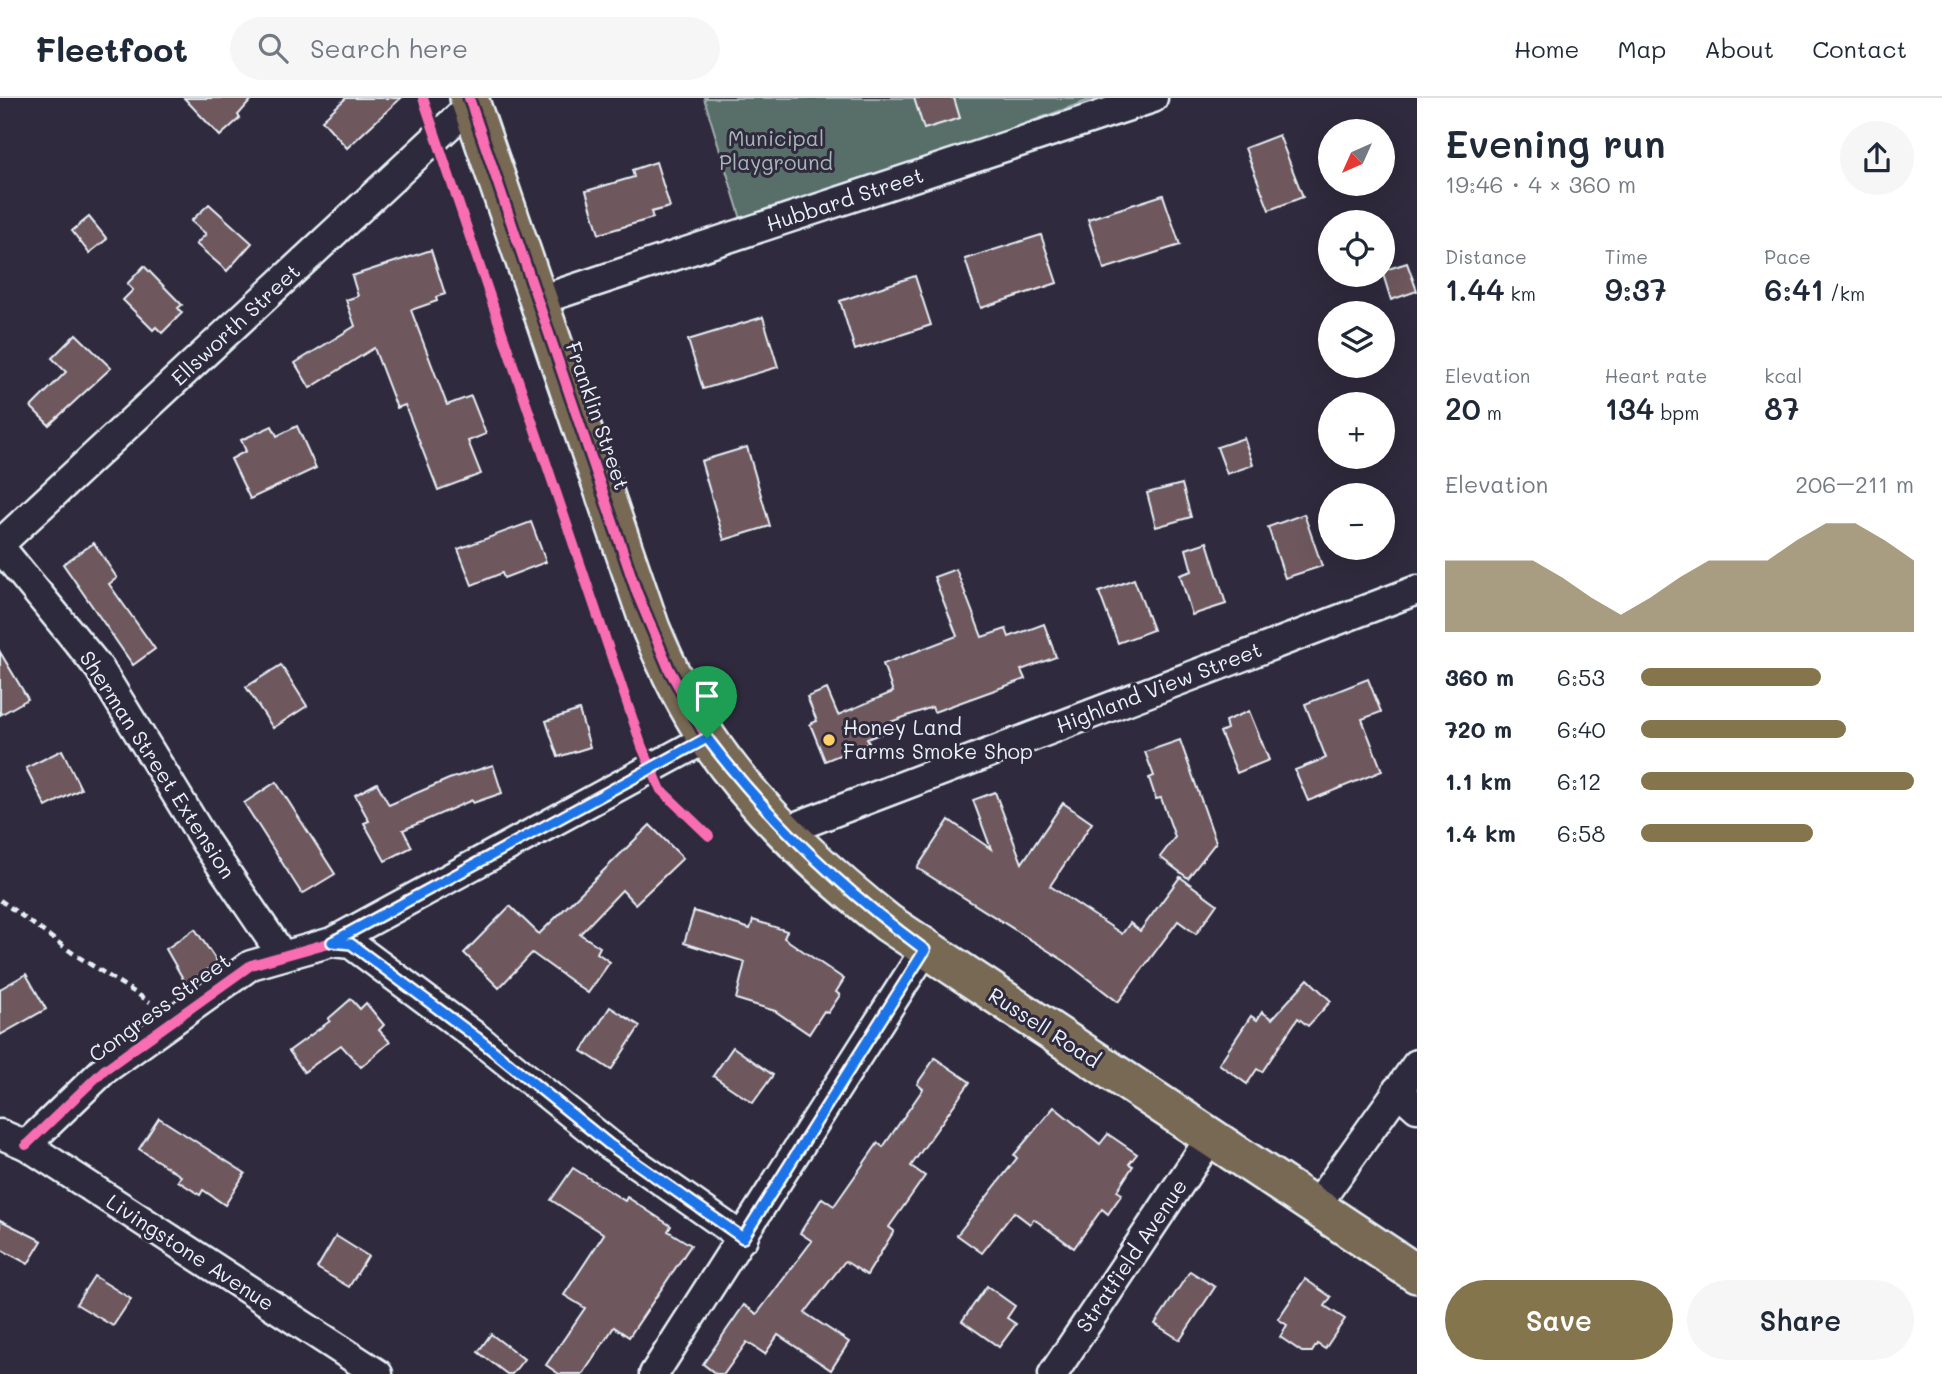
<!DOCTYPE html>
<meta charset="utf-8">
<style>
:root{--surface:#fff;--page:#f6f6f7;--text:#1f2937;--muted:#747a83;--line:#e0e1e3;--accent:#84754c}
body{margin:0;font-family:Mali,sans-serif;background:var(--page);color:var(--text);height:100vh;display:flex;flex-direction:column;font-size:26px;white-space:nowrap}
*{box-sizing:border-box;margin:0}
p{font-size:23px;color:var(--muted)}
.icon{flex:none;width:38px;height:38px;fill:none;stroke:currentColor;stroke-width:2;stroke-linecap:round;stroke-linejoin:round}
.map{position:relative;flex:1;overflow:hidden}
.side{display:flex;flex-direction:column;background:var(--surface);width:525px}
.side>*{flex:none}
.needle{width:46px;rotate:225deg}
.fabs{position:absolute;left:1318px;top:21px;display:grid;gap:14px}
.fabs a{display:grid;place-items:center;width:77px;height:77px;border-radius:50%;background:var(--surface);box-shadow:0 7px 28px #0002;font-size:35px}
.pin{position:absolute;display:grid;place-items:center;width:60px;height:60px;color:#fff;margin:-72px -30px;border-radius:50% 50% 50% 0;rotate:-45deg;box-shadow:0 0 7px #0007}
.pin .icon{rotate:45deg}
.round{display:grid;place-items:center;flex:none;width:74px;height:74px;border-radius:37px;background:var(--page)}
.overview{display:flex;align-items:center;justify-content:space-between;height:119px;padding:0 28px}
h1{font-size:38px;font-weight:600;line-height:52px}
.stats{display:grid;grid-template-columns:repeat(3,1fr);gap:10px;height:119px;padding:7px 28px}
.stats div{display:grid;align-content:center}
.stats b{font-size:30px;font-weight:600}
.stats small{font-size:19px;font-weight:400}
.stats p{font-size:19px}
.chart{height:196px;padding:14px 28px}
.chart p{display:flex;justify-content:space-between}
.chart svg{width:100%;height:126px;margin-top:7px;fill:var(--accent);opacity:.7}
.primary-button{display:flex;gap:14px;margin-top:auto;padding:14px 28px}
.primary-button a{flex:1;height:80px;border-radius:42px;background:var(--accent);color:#fff;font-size:28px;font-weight:600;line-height:80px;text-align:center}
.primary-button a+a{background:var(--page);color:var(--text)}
ul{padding:0 28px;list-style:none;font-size:23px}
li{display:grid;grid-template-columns:112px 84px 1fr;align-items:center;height:52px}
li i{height:18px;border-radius:9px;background:var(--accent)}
header{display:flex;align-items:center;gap:42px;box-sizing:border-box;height:98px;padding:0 35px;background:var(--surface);border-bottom:2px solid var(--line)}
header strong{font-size:33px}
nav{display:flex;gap:38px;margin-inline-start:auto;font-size:24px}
.search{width:490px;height:63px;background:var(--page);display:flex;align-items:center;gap:18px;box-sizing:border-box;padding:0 24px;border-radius:38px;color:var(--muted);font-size:26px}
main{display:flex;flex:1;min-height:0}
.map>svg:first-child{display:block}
.green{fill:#586e68;stroke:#a0b0b0;stroke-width:2}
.building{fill:#6e585d;stroke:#e8f1f8;stroke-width:2}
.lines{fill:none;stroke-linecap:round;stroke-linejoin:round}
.minor-casing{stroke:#e8f1f8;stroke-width:33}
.major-casing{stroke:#e8f1f8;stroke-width:42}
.path{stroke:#e8f1f8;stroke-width:4.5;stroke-dasharray:7 5;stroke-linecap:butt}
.minor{stroke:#2f2a3d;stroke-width:28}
.major{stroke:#786954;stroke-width:37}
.cycleway-casing{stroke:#2f2a3d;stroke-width:15}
.cycleway{stroke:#f96db3;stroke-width:10}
.route-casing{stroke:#fff;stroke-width:14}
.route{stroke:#1a73e8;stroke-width:9}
.poi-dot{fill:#ffd166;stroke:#2f2a3d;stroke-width:2.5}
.labels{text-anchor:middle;stroke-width:6;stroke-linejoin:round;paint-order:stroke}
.park-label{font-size:21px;fill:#a7b6b7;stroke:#2f2a3d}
.street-label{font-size:21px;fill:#e8f1f8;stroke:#2f2a3d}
.poi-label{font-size:21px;fill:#e8f1f8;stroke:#2f2a3d;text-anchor:start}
</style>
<header>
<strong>Fleetfoot</strong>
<div class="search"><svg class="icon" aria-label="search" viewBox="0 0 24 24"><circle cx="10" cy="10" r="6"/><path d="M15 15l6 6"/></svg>Search here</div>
<nav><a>Home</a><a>Map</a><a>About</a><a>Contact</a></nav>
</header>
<main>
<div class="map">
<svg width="1417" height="1276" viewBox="0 0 1417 1276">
<rect width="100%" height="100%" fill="#2f2a3d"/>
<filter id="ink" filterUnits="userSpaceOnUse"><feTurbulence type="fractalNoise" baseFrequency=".0143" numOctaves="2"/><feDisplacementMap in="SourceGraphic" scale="14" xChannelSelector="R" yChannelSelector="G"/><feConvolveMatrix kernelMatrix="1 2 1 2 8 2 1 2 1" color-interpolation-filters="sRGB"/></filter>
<g filter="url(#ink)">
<!-- green -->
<path class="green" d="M704 0H1095L907 69 741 121Z"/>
<!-- building -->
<g class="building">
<path d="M184 0H253L238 17 240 20 220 38Z"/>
<path d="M346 0H401L347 50 322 22Z"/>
<path d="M914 0H954L960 20 924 31Z"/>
<path d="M1279 37 1303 99 1269 112 1245 50Z"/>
<path d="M656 64 670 109 651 114 653 120 599 136 586 93 634 79 632 72Z"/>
<path d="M1163 97 1180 147 1104 171 1088 121Z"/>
<path d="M209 106 252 145 227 173 196 146 206 136 191 123Z"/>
<path d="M89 119 107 141 89 155 72 133Z"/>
<path d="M1041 137 1057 185 981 210 965 161Z"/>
<path d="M431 152 445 196 436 199 437 203 411 212 447 307 471 298 486 336 468 343 481 376 438 392 405 307 397 310 374 250 310 290 295 265 355 228 346 202 358 198 352 178Z"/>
<path d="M1407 165 1417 193 1391 202 1382 173Z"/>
<path d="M144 168 182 207 178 210 182 215 162 235 156 229 153 232 123 202 133 192 127 186Z"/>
<path d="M915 178 931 227 855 252 840 203Z"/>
<path d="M763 219 778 269 703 291 688 242Z"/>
<path d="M76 236 111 270 49 327 31 309 66 274 52 260Z"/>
<path d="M272 328 277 338 297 328 316 370 250 401 231 361 246 353 241 342Z"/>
<path d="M1244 340 1253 367 1227 376 1217 349Z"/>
<path d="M747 349 770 428 724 442 701 363Z"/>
<path d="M1182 386 1191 419 1156 429 1147 395Z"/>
<path d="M1304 416 1322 468 1285 480 1268 429Z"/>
<path d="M531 424 546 464 504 480 502 475 472 487 458 451Z"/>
<path d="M1207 444 1226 506 1192 517 1180 477 1192 473 1186 451Z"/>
<path d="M94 445 117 480 109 486 155 551 133 567 63 466Z"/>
<path d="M956 471 982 539 1006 531 1009 539 1044 526 1056 559 1021 572 1025 581 934 614 932 609 882 627 885 634 867 641 869 645 825 663 810 626 817 623 807 599 827 591 838 617 893 594 883 566 957 538 934 479Z"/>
<path d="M1134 481 1153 532 1118 545 1099 494Z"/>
<path d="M0 554 28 601 0 617Z"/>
<path d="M281 567 307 608 273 630 246 589Z"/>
<path d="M1368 581 1381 614 1362 621 1382 673 1308 703 1295 672 1326 660 1305 606Z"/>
<path d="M579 612 590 649 558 659 546 623Z"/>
<path d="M1249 613 1269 662 1237 675 1220 634 1227 631 1225 623Z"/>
<path d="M1180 642 1216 744 1188 780 1160 759 1175 739 1161 700 1156 701 1149 680 1154 678 1145 654Z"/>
<path d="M62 652 81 691 46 709 26 670Z"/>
<path d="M493 667 502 695 473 705 472 702 403 732 412 749 385 763 364 725 369 723 355 697 377 685 389 707 449 681Z"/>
<path d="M276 684 335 776 302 796 244 705Z"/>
<path d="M995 694 1022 765 1063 705 1092 725 1050 788 1122 836 1130 825 1140 833 1180 779 1217 806 1196 836 1178 823 1118 904 1066 864 917 770 949 722 991 751 973 702Z"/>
<path d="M650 727 683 760 635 806 622 792 580 836 600 849 597 855 610 864 588 895 532 855 499 890 464 855 510 808 539 836Z"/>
<path d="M694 813 750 831 753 822 787 833 784 840 844 881 836 894 840 897 828 915 824 913 809 936 775 913 736 901 745 864 684 845Z"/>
<path d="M195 831 218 865 186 886 166 851Z"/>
<path d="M26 876 46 911 0 937V891Z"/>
<path d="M1308 881 1331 903 1308 928 1298 920 1262 974 1257 971 1247 986 1219 966 1251 918 1257 922 1262 914 1272 921Z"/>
<path d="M351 901 360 911 366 905 384 927 379 932 390 944 361 969 341 947 304 974 289 953 330 923 328 921Z"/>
<path d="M610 909 640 928 611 972 582 953Z"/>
<path d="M733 949 773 977 753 1005 713 978Z"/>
<path d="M935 960 970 984 911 1068 925 1078 889 1129 894 1133 867 1177 845 1163 805 1215 849 1244 831 1272 778 1237 765 1256 747 1244 724 1276H716L703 1266 744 1207 757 1216 812 1143 800 1135 822 1100 834 1108 878 1045 883 1049 923 991 917 986Z"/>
<path d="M1054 1009 1100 1046 1108 1036 1137 1056 1129 1066 1133 1068 1117 1093 1122 1096 1108 1116 1102 1111 1074 1150 1034 1121 1030 1126 1014 1114 982 1155 957 1137 1017 1060 1014 1057Z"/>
<path d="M159 1020 245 1075 225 1107 203 1092 200 1097 178 1083 181 1078 139 1051Z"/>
<path d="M573 1070 625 1103 627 1099 671 1128 668 1133 691 1147 629 1239 614 1229 583 1276H559L546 1267 585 1210 564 1197 604 1136 551 1102Z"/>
<path d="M0 1122 42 1143 28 1166 0 1151Z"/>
<path d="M336 1138 368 1158 349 1189 317 1170Z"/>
<path d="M1190 1173 1215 1189 1180 1242 1155 1226Z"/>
<path d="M94 1178 131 1201 113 1228 76 1206Z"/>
<path d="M1305 1181 1331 1199 1325 1208 1345 1221 1325 1251 1317 1246 1312 1254H1302L1280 1239 1287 1227 1278 1221Z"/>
<path d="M987 1188 1015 1208 1007 1220 1016 1226 999 1249 962 1223Z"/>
<path d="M491 1236 524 1261 512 1276H507L478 1254Z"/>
</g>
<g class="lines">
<defs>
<g id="minor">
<path d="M537 203 1153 0"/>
<path d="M0 446 471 7"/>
<path d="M0 449 99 570 206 745 282 857"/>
<path d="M784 733 1417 492"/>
<path d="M332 844 351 846 476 939 610 1047 743 1140"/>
<path d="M1397 992 1417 1010"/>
<path d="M0 1036 26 1047 378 1276"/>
<path d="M26 1047 104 972 251 867 332 844 707 640"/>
<path d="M1315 1109 1417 966"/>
<path d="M654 1276 925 852"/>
<path d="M1053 1276 1211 1039"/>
</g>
<path id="major" d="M469 0 651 531C667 569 685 607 708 641 756 712 821 772 888 825L1417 1176"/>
</defs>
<!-- minor casing -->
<use href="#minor" class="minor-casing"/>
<!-- major casing -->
<use href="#major" class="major-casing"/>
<!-- path -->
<path class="path" d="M0 802 74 856 150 904"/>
<!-- minor -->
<use href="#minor" class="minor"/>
<!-- major -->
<use href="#major" class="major"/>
<defs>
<g id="cycleway">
<path d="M423 0 642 649 661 692 709 738"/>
<path d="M26 1047 104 972 251 867 332 844 707 640 669 571 637 495 469 0"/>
</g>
</defs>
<!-- cycleway casing -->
<use href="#cycleway" class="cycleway-casing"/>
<!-- cycleway -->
<use href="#cycleway" class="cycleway"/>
</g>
</g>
<g class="lines" filter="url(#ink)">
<defs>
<path id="route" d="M707 640C770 723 841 791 925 852L743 1140 610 1047 476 939 351 846 332 844Z"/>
</defs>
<!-- route casing -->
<use href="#route" class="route-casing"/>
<!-- route -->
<use href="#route" class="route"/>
</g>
<!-- markers -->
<circle class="poi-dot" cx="829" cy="642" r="7"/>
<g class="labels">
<!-- park labels -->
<g class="park-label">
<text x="776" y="48">Municipal<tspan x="776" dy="24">Playground</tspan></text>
</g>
<!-- street labels -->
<g class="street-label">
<text transform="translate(845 102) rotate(-18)" y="7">Hubbard Street</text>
<text transform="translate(236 227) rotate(-43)" y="7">Ellsworth Street</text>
<text transform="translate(597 318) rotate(71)" y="7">Franklin Street</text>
<text transform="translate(1159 590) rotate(-21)" y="7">Highland View Street</text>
<text transform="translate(157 667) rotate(57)" y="7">Sherman Street Extension</text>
<text transform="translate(160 910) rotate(-36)" y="7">Congress Street</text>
<text transform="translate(1044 930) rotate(33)" y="7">Russell Road</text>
<text transform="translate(190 1155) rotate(33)" y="7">Livingstone Avenue</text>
<text transform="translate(1132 1158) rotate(-56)" y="7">Stratfield Avenue</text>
</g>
<!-- poi labels -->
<g class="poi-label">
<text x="843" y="637">Honey Land<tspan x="843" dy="24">Farms Smoke Shop</tspan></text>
</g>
</g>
</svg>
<div class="fabs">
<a><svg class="needle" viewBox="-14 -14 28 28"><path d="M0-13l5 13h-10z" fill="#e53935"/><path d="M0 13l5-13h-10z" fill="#747a83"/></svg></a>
<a><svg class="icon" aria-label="locate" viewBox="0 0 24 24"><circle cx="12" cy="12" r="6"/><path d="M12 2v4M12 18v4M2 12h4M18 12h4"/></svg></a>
<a><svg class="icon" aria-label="layers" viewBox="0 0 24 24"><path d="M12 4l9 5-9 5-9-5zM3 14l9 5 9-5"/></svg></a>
<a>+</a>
<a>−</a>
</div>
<div class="pin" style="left:707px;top:640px;background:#1e9e55"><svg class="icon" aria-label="arrive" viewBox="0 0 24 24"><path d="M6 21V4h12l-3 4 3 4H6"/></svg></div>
</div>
<section class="side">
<div class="overview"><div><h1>Evening run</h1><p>19:46 · 4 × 360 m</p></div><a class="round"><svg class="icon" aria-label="share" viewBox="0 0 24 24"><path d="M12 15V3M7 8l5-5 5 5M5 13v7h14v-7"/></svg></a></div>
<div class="stats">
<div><p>Distance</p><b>1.44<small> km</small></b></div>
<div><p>Time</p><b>9:37</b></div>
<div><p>Pace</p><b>6:41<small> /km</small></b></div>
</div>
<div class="stats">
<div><p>Elevation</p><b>20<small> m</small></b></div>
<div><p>Heart rate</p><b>134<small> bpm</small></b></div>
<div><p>kcal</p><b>87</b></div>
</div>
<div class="chart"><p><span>Elevation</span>206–211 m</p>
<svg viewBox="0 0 160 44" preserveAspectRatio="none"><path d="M0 44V19L10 19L20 19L30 19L40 25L50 32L60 38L70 32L80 25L90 19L100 19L110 19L120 12L130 6L140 6L150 12L160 19V44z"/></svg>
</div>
<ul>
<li><b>360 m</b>6:53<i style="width:66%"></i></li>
<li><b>720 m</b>6:40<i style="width:75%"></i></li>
<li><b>1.1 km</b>6:12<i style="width:100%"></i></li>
<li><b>1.4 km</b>6:58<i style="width:63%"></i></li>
</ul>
<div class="primary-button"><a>Save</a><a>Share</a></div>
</section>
</main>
